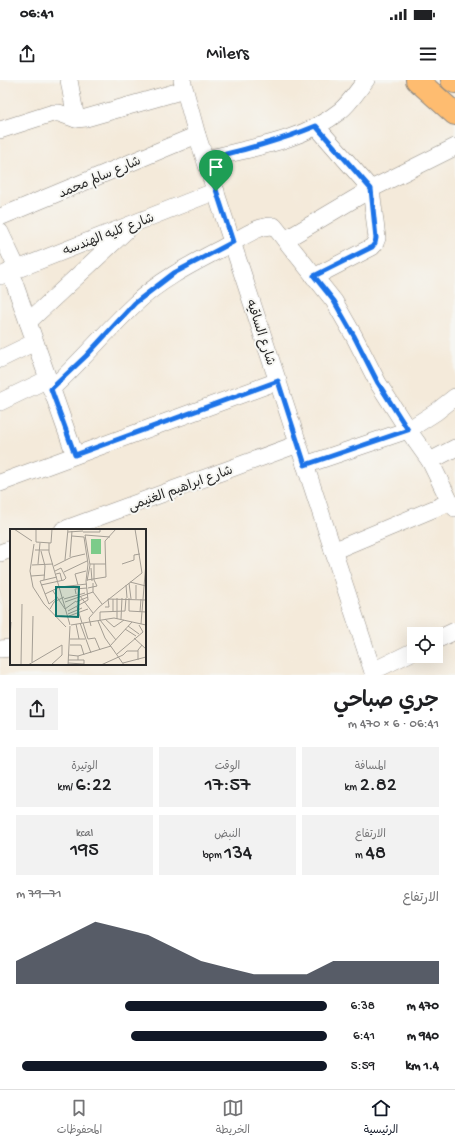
<!DOCTYPE html>
<html lang="ar">
<meta charset="utf-8">
<style>
:root{--surface:#fff;--page:#f2f2f2;--text:#202124;--muted:#757577;--line:#e0e0e0;--accent:#111827}
body{margin:0;font-family:"Gochi Hand","Playpen Sans Arabic",sans-serif;background:var(--page);color:var(--text);direction:rtl;height:100vh;display:flex;flex-direction:column;font-size:15px;white-space:nowrap}
*{box-sizing:border-box;margin:0}
p{font-size:13px;color:var(--muted)}
.icon{flex:none;width:22px;height:22px;fill:none;stroke:currentColor;stroke-width:2;stroke-linecap:round;stroke-linejoin:round}
.map{position:relative;height:595px;overflow:hidden;direction:ltr}
.sheet{display:flex;flex-direction:column;background:var(--surface);flex:1}
.sheet>*{flex:none}
.fabs{position:absolute;left:407px;top:547px;display:grid;gap:8px}
.fabs a{display:grid;place-items:center;width:36px;height:36px;border-radius:0px;background:var(--surface);box-shadow:0 4px 16px #0002;font-size:20px}
.pin{position:absolute;display:grid;place-items:center;width:34px;height:34px;color:#fff;margin:-41px -17px;border-radius:50% 50% 50% 0;rotate:-45deg;box-shadow:0 0 4px #0007}
.pin .icon{rotate:45deg}
.round{display:grid;place-items:center;flex:none;width:42px;height:42px;border-radius:0px;background:var(--page)}
.headline{display:flex;align-items:center;justify-content:space-between;height:68px;padding:0 16px}
h1{font-size:22px;font-weight:600;line-height:30px}
.stats{display:grid;grid-template-columns:repeat(3,1fr);gap:6px;height:68px;padding:4px 16px}
.stats div{display:grid;align-content:center;border-radius:0px;background:var(--page);text-align:center}
.stats b{font-size:20px;font-weight:600}
.stats small{font-size:11px;font-weight:400}
.stats p{font-size:11px}
.chart{height:112px;padding:8px 16px}
.chart p{display:flex;justify-content:space-between}
.chart svg{width:100%;height:72px;margin-top:4px;fill:var(--accent);opacity:.7}
ul{padding:0 16px;list-style:none;font-size:13px}
li{display:grid;grid-template-columns:64px 48px 1fr;align-items:center;height:30px}
li i{height:10px;border-radius:5px;background:var(--accent)}
.status{display:flex;justify-content:space-between;align-items:center;height:28px;padding:0 20px;background:var(--surface);direction:ltr}
.status svg{height:11px;fill:currentColor}
header{display:flex;justify-content:space-between;align-items:center;height:52px;padding:0 16px;background:var(--surface);font-size:18px;font-weight:600}
.tab-bar{display:flex;justify-content:space-around;align-items:center;height:56px;border-top:1px solid var(--line);background:var(--surface);font-size:11px;color:var(--muted)}
.tab-bar a{display:grid;justify-items:center;gap:2px}
.tab-bar .current{color:var(--accent)}
.map>svg:first-child{display:block}
.lines{fill:none;stroke-linecap:round;stroke-linejoin:round}
.minor-casing{stroke:#908a82;stroke-width:18}
.primary-casing{stroke:#908a82;stroke-width:24}
.minor{stroke:#fff;stroke-width:17}
.primary{stroke:#febc70;stroke-width:22}
.route-casing{stroke:#fff;stroke-width:8}
.route{stroke:#1a73e8;stroke-width:5}
.labels{text-anchor:middle;stroke-width:4;stroke-linejoin:round;paint-order:stroke}
.street-label{font-size:13px;fill:#2b2b2b;stroke:#f6f6f2}
.inset-road{fill:none;stroke:#a49e94;stroke-width:1}
.view{fill:#0f766e;fill-opacity:0.15;stroke:#0f766e;stroke-width:2}
.inset-edge{fill:none;stroke:#2b2b2b;stroke-width:2}
</style>
<div class="status"><b>06:41</b><svg viewBox="0 0 49 12"><path d="M0 12V9h3v3zM5 12V6h3v6zM10 12V3h3v9zM15 12V0h3v12zM26 1h20v11H26zM47 4h2v5h-2z"/></svg></div>
<header><svg class="icon" aria-label="menu" viewBox="0 0 24 24"><path d="M4 6h16M4 12h16M4 18h16"/></svg>Milers<svg class="icon" aria-label="share" viewBox="0 0 24 24"><path d="M12 15V3M7 8l5-5 5 5M5 13v7h14v-7"/></svg></header>
<div class="map">
<svg width="455" height="595" viewBox="0 0 455 595">
<rect width="100%" height="100%" fill="#f6f6f2"/>
<filter id="ink" filterUnits="userSpaceOnUse"><feTurbulence type="fractalNoise" baseFrequency=".025" numOctaves="2"/><feDisplacementMap in="SourceGraphic" scale="8" xChannelSelector="R" yChannelSelector="G"/><feConvolveMatrix kernelMatrix="1 2 1 2 8 2 1 2 1" color-interpolation-filters="sRGB"/></filter>
<filter id="wash" filterUnits="userSpaceOnUse"><feTurbulence type="fractalNoise" baseFrequency=".012" numOctaves="4" result="noise"/><feDisplacementMap in="SourceGraphic" scale="16" xChannelSelector="R" yChannelSelector="G"/><feGaussianBlur stdDeviation="0.9" result="paint"/><feColorMatrix in="noise" values="0 0 0 0 0 0 0 0 0 0 0 0 0 0 0 0 0 1.4 0 .05"/><feComposite in="paint" operator="in"/></filter>
<g filter="url(#wash)">
<rect width="100%" height="100%" fill="#f4eada"/>
</g>
<g filter="url(#ink)">
<g class="lines">
<defs>
<g id="minor">
<path d="M69 0 76 39"/>
<path d="M182 0 197 55 374 595"/>
<path d="M0 50 53 33H59L76 39 86 38 184 10"/>
<path d="M206 79C251 68 303 61 340 31 350 23 358 10 366 0"/>
<path d="M0 137 197 55"/>
<path d="M0 152 17 188"/>
<path d="M285 160 371 109 455 67"/>
<path d="M10 191 75 375"/>
<path d="M0 196 216 111"/>
<path d="M314 197 372 167 375 163 377 158 371 109 316 46"/>
<path d="M28 242 129 148"/>
<path d="M0 279 35 262"/>
<path d="M51 309C81 282 106 251 135 224 162 198 196 182 230 164 243 157 259 145 274 146L334 221 354 256 378 303 408 350 430 381 450 422 455 428"/>
<path d="M0 322 48 299"/>
<path d="M430 381 455 368"/>
<path d="M305 385 408 350 436 332 455 317"/>
<path d="M0 403 278 301"/>
<path d="M63 450 298 364"/>
<path d="M333 471 450 422"/>
<path d="M0 473 11 469"/>
<path d="M436 560 455 551"/>
<path d="M0 569 11 568"/>
<path d="M373 591 414 571"/>
</g>
<g id="primary">
<path d="M417 0 455 34"/>
<path d="M452 0 455 2"/>
</g>
</defs>
<!-- minor casing -->
<use href="#minor" class="minor-casing"/>
<!-- primary casing -->
<use href="#primary" class="primary-casing"/>
<!-- minor -->
<use href="#minor" class="minor"/>
<!-- primary -->
<use href="#primary" class="primary"/>
</g>
</g>
<g class="lines" filter="url(#ink)">
<defs>
<path id="route" d="M316 46 371 109 376 158 375 163 372 167 314 196 334 221 354 256 378 303 408 350 305 385 278 301 75 375 51 309 86 276 135 223 174 193 233 162 206 79C243 70 280 61 316 46Z"/>
</defs>
<!-- route casing -->
<use href="#route" class="route-casing"/>
<!-- route -->
<use href="#route" class="route"/>
</g>
<g class="labels">
<!-- street labels -->
<g class="street-label">
<text transform="translate(99 96) rotate(-23)" y="5">شارع سالم محمد</text>
<text transform="translate(108 153) rotate(-21)" y="5">شارع كليه الهندسه</text>
<text transform="translate(262 252) rotate(72)" y="5">شارع الساقيه</text>
<text transform="translate(180 407) rotate(-20)" y="5">شارع ابراهيم الغنيمى</text>
</g>
</g>
<!-- overview -->
<g transform="translate(10 449)">
<rect width="136" height="136" fill="#f4eada"/>
<path d="M81 10H91V25H81Z" fill="#7ccb8a"/>
<path class="inset-road" d="M4 0 22 12M58 3 73 2M73 3H90V0M75 6 80 36 77 52M75 6 100 8M26 13 41 14 42 0M26 13V0M39 14V23L60 96M24 15 20 42 23 58 34 75 56 98M25 21H39M31 22 35 37 34 51M60 28 62 2M55 31 58 0M28 35 30 14M80 35H96M112 35 124 31V26L130 25M22 36 43 35M44 37 62 28 75 25M81 39 82 52M54 43 77 32M46 45 50 44 52 52M21 47 35 46M47 48 30 52 39 75 47 69M77 51 96 48 95 12 106 0M120 53 136 57M83 54V63L92 75M119 54 121 70M31 56 54 51 56 49 51 39 45 42M68 56 65 45 76 42M116 56 117 69M126 56V70M50 58 77 55M78 59 87 57 84 51V35M43 62 55 80 66 72M35 65 50 58M66 65 65 60 77 59M70 67 83 84M119 69V82L136 83M54 70 75 64M103 70V83M55 73 83 63M66 73 78 68M67 78 72 94M95 78H99L98 70 136 71M40 80 44 73 54 68M58 82 78 71 76 52 78 35 74 8 62 7M130 83 131 70M58 85 72 79M59 87 78 80M95 90 104 98 114 91M107 90V69M111 90 112 69M88 92 95 109 114 136M70 94 81 124M73 94 78 110 85 109 90 121M66 95 69 110M131 95 136 33M61 96 104 89 136 96M81 97 79 89 89 78 132 44 125 0M118 97 129 105M115 100 126 107M124 109 136 120M0 110 1 93M60 110H75M106 111 90 91V83L115 82 116 69M60 116H71L74 126M100 117 122 93M107 125 133 103 129 96M59 126 68 127V131M68 127 101 117M58 131H74V136M128 131V121L132 116M22 133 23 87M58 134 74 135M113 134 136 128M11 136 12 75M18 136 52 116V126L41 136M58 136 60 97M91 136 113 126 117 122H128"/>
<path class="view" d="M46 58H69L68 88 46 87Z"/>
<rect width="136" height="136" class="inset-edge"/>
</g>
</svg>
<div class="fabs">
<a><svg class="icon" aria-label="locate" viewBox="0 0 24 24"><circle cx="12" cy="12" r="6"/><path d="M12 2v4M12 18v4M2 12h4M18 12h4"/></svg></a>
</div>
<div class="pin" style="left:216px;top:111px;background:#1e9e55"><svg class="icon" aria-label="arrive" viewBox="0 0 24 24"><path d="M6 21V4h12l-3 4 3 4H6"/></svg></div>
</div>
<section class="sheet">
<div class="headline"><div><h1>جري صباحي</h1><p>06:41 · 6 × 470 m</p></div><a class="round"><svg class="icon" aria-label="share" viewBox="0 0 24 24"><path d="M12 15V3M7 8l5-5 5 5M5 13v7h14v-7"/></svg></a></div>
<div class="stats">
<div><p>المسافة</p><b>2.82<small> km</small></b></div>
<div><p>الوقت</p><b>17:57</b></div>
<div><p>الوتيرة</p><b>6:22<small> /km</small></b></div>
</div>
<div class="stats">
<div><p>الارتفاع</p><b>48<small> m</small></b></div>
<div><p>النبض</p><b>134<small> bpm</small></b></div>
<div><p>kcal</p><b>195</b></div>
</div>
<div class="chart"><p><span>الارتفاع</span>71–79 m</p>
<svg viewBox="0 0 160 44" preserveAspectRatio="none"><path d="M0 44V30L10 22L20 14L30 6L40 10L50 14L60 22L70 30L80 34L90 38L100 38L110 38L120 30L130 30L140 30L150 30L160 30V44z"/></svg>
</div>
<ul>
<li><b>470 m</b>6:38<i style="width:65%"></i></li>
<li><b>940 m</b>6:41<i style="width:63%"></i></li>
<li><b>1.4 km</b>5:59<i style="width:98%"></i></li>
</ul>
</section>
<nav class="tab-bar">
<a class="current"><svg class="icon" aria-label="home" viewBox="0 0 24 24"><path d="M3 11l9-7 9 7M6 9v11h12V9"/></svg>الرئيسية</a>
<a><svg class="icon" aria-label="map" viewBox="0 0 24 24"><path d="M3 6l6-2 6 2 6-2v14l-6 2-6-2-6 2zM9 4v14M15 6v14"/></svg>الخريطة</a>
<a><svg class="icon" aria-label="saved" viewBox="0 0 24 24"><path d="M7 4h10v16l-5-4-5 4z"/></svg>المحفوظات</a>
</nav>
